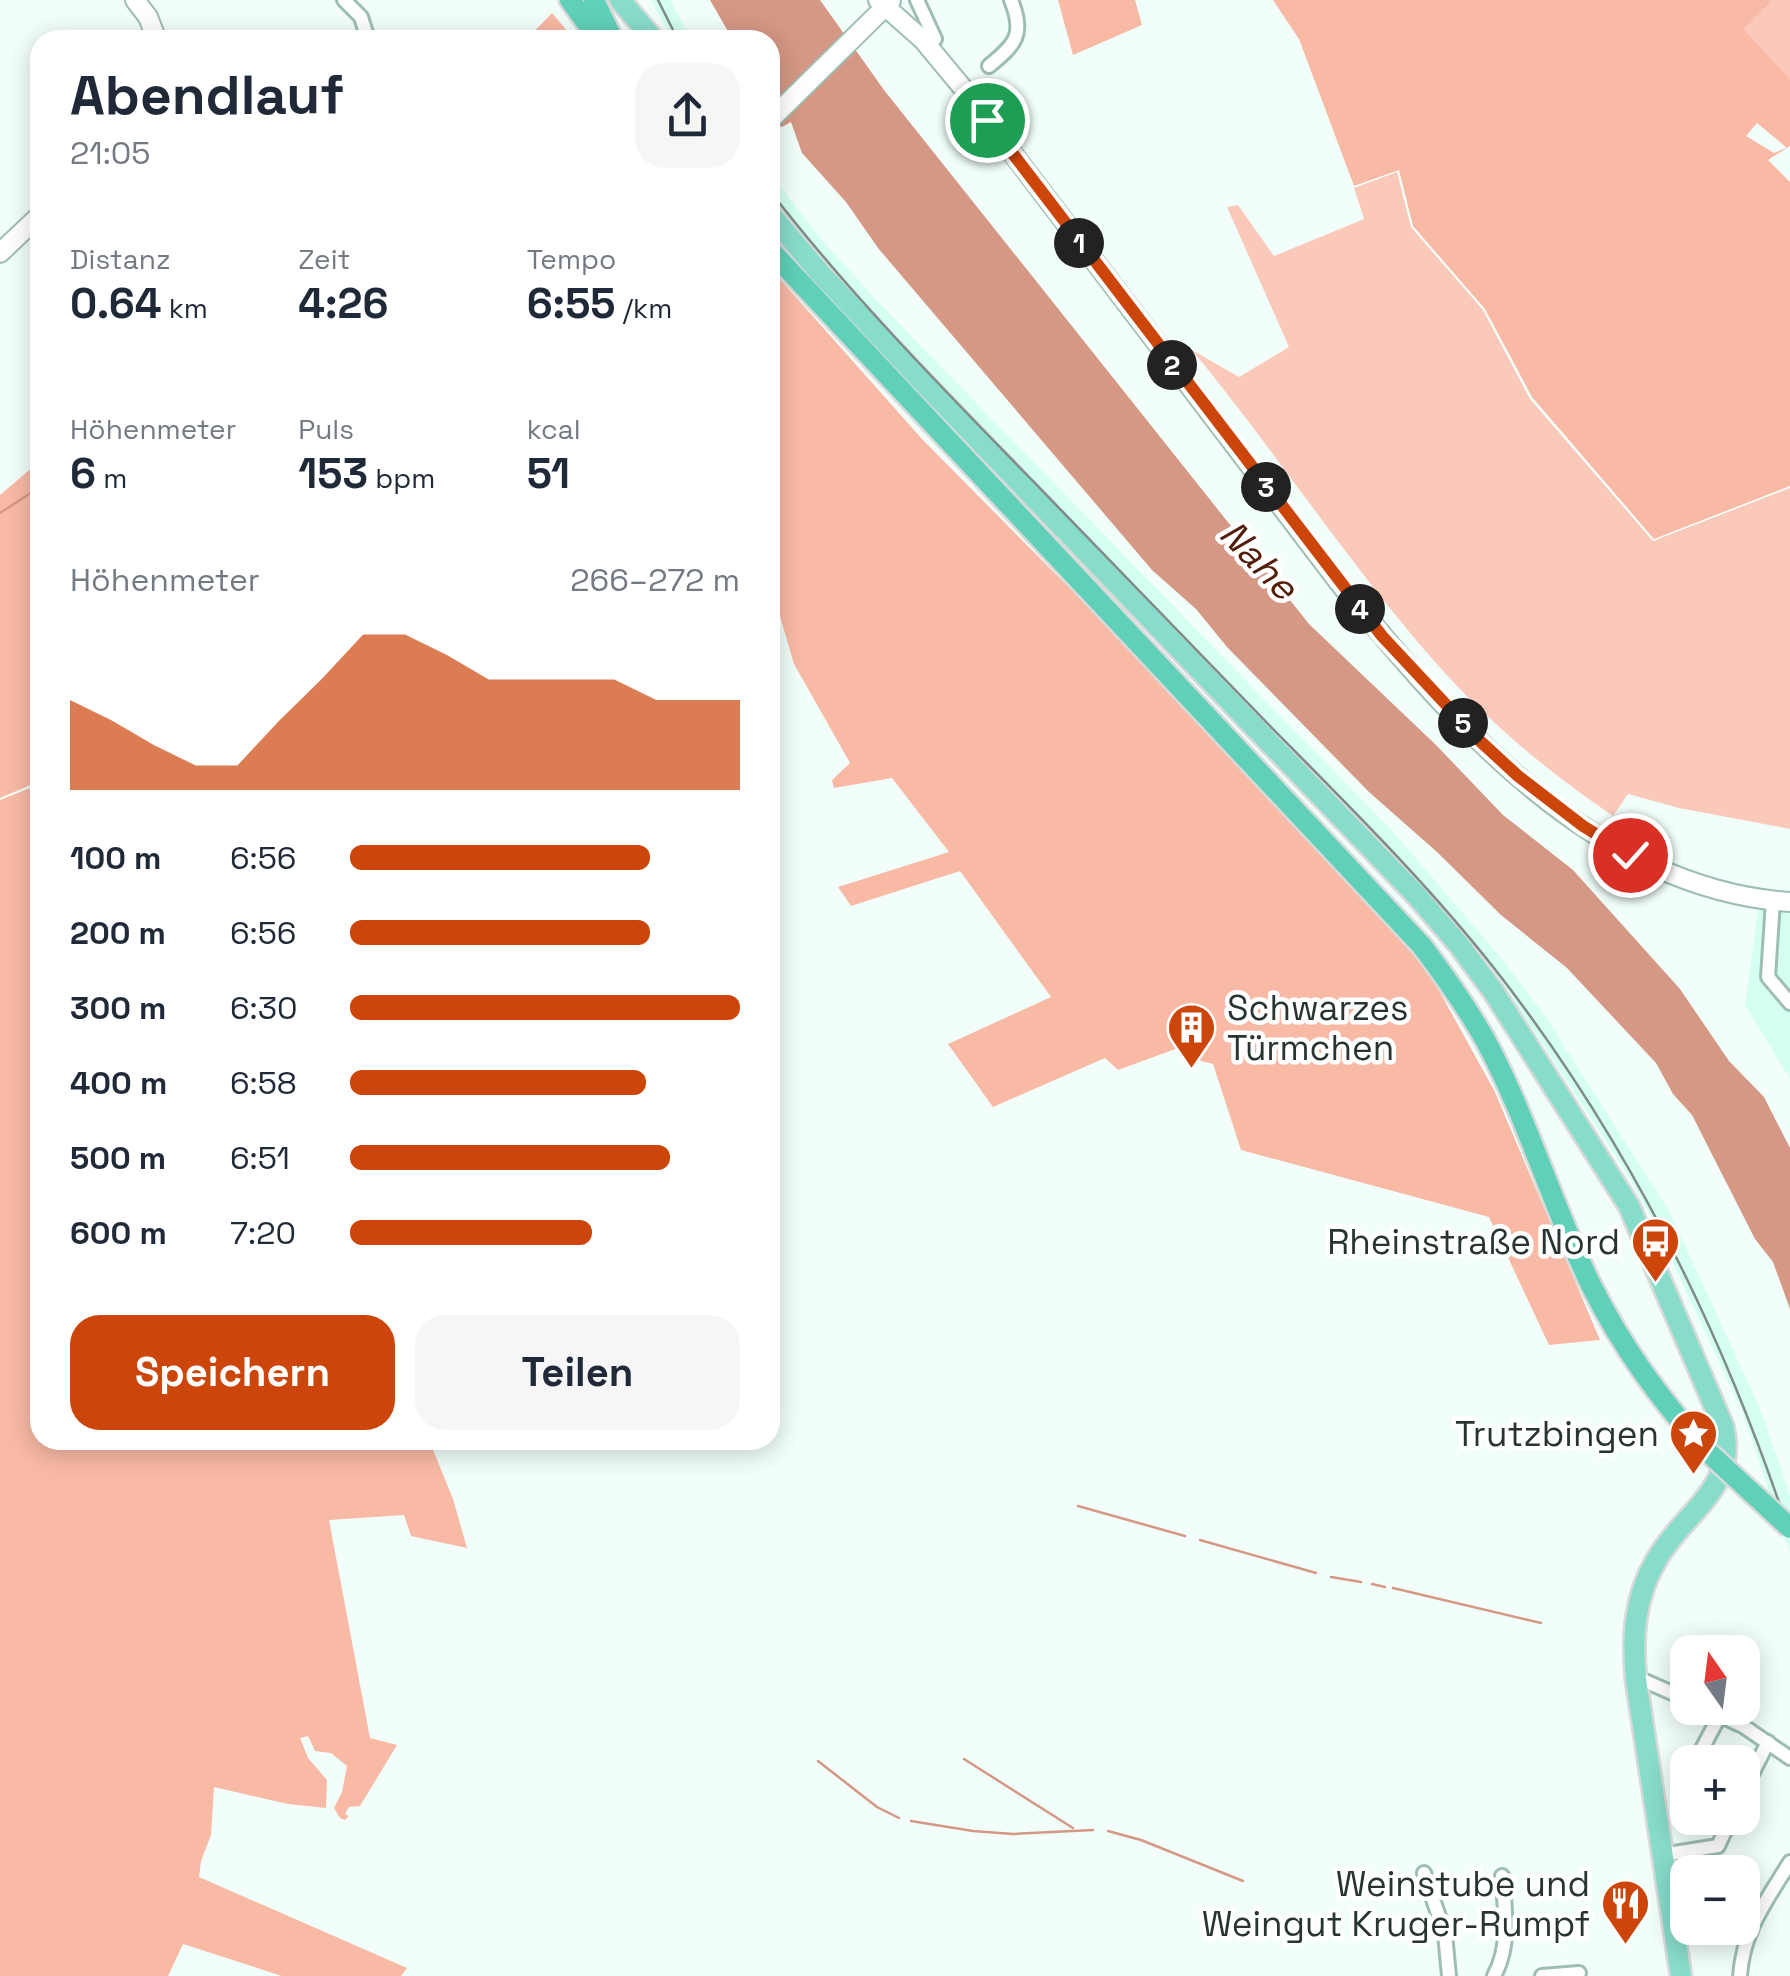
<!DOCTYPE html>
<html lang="de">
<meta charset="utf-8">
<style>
:root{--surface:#fff;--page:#f6f6f7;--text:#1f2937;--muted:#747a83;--accent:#cc450b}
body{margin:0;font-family:"Space Grotesk",sans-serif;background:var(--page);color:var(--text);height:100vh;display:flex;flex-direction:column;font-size:38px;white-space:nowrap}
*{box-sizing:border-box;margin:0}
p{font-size:32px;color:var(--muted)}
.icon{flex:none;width:55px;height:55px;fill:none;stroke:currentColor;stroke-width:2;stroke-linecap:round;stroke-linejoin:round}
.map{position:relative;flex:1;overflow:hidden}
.drawer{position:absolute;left:30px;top:30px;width:750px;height:1420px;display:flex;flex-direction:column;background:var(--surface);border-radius:30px;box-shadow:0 5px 25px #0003}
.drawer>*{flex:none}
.needle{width:65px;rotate:346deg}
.tools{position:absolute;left:1670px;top:1635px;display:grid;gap:20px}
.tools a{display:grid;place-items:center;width:90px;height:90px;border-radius:20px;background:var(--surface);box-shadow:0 5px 25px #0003;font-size:50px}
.pin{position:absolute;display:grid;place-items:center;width:85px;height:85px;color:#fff;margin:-42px;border:5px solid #fff;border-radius:50%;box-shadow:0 2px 10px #0007}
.km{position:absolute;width:50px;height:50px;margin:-25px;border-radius:50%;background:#222;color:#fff;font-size:28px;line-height:50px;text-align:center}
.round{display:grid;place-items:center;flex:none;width:105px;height:105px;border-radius:30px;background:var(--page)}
.headline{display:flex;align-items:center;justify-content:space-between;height:170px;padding:0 40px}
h1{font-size:55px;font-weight:600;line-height:75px}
.metrics{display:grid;grid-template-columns:repeat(3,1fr);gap:15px;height:170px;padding:10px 40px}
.metrics div{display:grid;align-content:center}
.metrics b{font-size:42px;font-weight:600}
.metrics small{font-size:28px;font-weight:400}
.metrics p{font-size:28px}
.chart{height:280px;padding:20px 40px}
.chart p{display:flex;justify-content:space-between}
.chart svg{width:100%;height:180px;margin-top:10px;fill:var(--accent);opacity:.7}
.cta{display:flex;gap:20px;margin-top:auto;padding:20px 40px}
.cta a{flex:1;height:115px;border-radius:30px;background:var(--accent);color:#fff;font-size:40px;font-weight:600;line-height:115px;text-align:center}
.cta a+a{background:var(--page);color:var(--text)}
ul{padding:0 40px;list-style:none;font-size:32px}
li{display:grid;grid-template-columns:160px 120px 1fr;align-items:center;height:75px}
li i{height:25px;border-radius:12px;background:var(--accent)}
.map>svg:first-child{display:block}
.built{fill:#d4fff2}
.green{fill:#fac9ba}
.forest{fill:#f8b9a5;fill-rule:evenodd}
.water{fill:#d49884}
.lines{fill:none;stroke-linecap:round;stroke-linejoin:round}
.stream{stroke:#d49884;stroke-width:2.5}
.minor-casing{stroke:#9ebeb4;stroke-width:18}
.secondary-casing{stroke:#9ebeb4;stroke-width:22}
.primary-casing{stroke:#d8dada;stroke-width:25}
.trunk-casing{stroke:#d8dada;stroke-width:25}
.minor{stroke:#fff;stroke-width:12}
.secondary{stroke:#fff;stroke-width:18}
.primary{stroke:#88dcca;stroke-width:20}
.trunk{stroke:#60d0b8;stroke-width:20}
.rail{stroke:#7f8c88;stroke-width:2.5}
.trunk-bridge-casing{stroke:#d8dada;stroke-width:25;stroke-linecap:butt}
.trunk-bridge{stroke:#60d0b8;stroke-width:20}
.route-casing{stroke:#fff;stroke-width:20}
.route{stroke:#cc450b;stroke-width:12}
.labels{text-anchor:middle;stroke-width:9;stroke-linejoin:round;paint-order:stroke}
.poi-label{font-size:35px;fill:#273430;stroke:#fff;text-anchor:end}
.water-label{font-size:38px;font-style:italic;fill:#541d0a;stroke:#fff}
</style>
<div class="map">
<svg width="1790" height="1976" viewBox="0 0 1790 1976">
<rect width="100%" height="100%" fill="#f1fefa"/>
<!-- built -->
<g class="built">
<path d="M651 0H670L691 40H673Z"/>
<path d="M770 173 821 239 877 301 1395 834 1507 965 1547 1019 1669 1211 1758 1404 1781 1468 1790 1498V1553L1742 1411 1653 1220 1628 1175 1534 1031 1466 945 805 243 770 197Z"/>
<path d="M1759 905 1790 908V1079L1745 1005Z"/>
</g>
<!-- green -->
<g class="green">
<path d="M1773 0H1790V79L1742 29Z"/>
<path d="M1397 172 1411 227 1483 310 1530 399 1653 541 1790 488V829L1679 808 1628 794 1613 816C1548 772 1487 721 1435 662 1348 563 1276 452 1192 350L1239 377 1289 347 1227 207 1238 205 1274 256 1364 219 1354 188Z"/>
</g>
<!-- forest -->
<g class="forest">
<path d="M1058 0H1135L1142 25 1073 55Z"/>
<path d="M1273 0H1773L1743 29 1790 79V146L1768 160 1790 182V486L1654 539 1532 397 1485 309 1413 226 1399 170 1354 186 1299 39ZM1757 123 1786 147V148L1774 153 1746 136Z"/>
<path d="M552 13 575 40H526Z"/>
<path d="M770 268 922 439 1193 713 1422 960 1494 1090 1600 1340 1549 1345 1489 1217 1241 1150 1213 1064 1201 1061 1181 1047 1118 1070 1105 1058 993 1107 948 1044 1051 997 960 871 851 906 838 887 949 852 892 778 834 788 832 780 850 763 794 664 770 582Z"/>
<path d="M40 461V781L0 798V495Z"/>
<path d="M40 784V1440H429L453 1499 467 1548 411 1536 404 1515 329 1520 370 1738 397 1745 360 1806 349 1807 345 1814 349 1816 345 1820 340 1818 334 1808 342 1792 347 1766 331 1753 315 1751 308 1736 300 1738 308 1758 327 1780 326 1808 288 1804 214 1787 211 1835 201 1861 199 1877 407 1968 401 1976H282L183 1944 168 1976H0V800Z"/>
</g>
<!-- water -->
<path class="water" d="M710 0H820L884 90 1309 624 1436 745 1503 815 1573 870 1680 989 1729 1061 1764 1097 1790 1148V1309L1773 1262 1755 1239 1692 1115 1673 1094 1656 1063 1567 968 1501 915 1437 852 1369 792 1227 647 1196 609 1152 570 878 248 846 202 802 153 791 122 782 127 770 122V40H733Z"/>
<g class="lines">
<!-- stream -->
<g class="stream">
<path d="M0 513 40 487"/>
<path d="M1078 1506 1185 1536"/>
<path d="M1200 1540 1316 1573"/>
<path d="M1331 1577 1361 1582"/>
<path d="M1372 1584 1385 1587"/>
<path d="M1393 1588 1541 1623"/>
<path d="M964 1759 1073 1828"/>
<path d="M818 1761 877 1807 899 1818"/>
<path d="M911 1821 973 1831 1013 1834 1093 1830"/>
<path d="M1108 1831 1141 1840 1243 1881"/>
</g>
<defs>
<g id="minor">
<path d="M344 0 361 17 366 33"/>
<path d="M917 0 935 39"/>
<path d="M989 66C1016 44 1025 34 1011 0"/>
<path d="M1773 901 1768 977 1790 1003"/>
<path d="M1636 1680 1645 1681 1688 1700"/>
<path d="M1704 1708 1743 1726 1790 1758"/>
<path d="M1695 1762 1720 1715"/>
<path d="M1742 1794 1768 1742"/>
<path d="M1662 1855 1718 1846 1731 1818"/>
<path d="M1424 1873 1445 1934 1449 1976"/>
<path d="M1494 1976C1511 1945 1505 1910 1502 1876"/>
<path d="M1542 1976 1579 1973"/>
<path d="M1740 1976C1743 1930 1767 1900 1790 1862"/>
</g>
<g id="secondary">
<path d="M135 0 148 17 157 40"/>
<path d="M878 0 923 40 962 87 1337 580C1451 722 1595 889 1790 902"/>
<path d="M770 120 891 1"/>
<path d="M0 253 40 215"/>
</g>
<g id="primary">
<path d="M620 0 654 40"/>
<path d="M770 214 820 273 916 375 1417 896 1459 945 1493 991 1629 1206 1723 1426C1739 1487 1684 1512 1657 1559 1634 1597 1632 1637 1636 1680L1681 1976"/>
</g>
<g id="trunk">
<path d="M570 0 599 40"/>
<path d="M594 0 613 40"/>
<path d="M770 250 1422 946C1446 978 1470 1011 1489 1047 1529 1124 1553 1207 1591 1285 1622 1347 1662 1403 1709 1453"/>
</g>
</defs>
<!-- minor casing -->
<use href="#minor" class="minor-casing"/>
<!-- secondary casing -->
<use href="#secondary" class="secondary-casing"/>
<!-- primary casing -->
<use href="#primary" class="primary-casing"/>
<!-- trunk casing -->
<use href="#trunk" class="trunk-casing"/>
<!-- minor -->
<use href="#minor" class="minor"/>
<!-- secondary -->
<use href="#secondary" class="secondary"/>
<!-- primary -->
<use href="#primary" class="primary"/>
<!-- trunk -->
<use href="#trunk" class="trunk"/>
<!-- rail -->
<g class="rail">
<path d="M658 0 678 40"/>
<path d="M770 191C849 293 939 385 1029 477 1110 561 1191 645 1273 729 1349 806 1427 883 1494 968 1627 1138 1723 1331 1790 1535"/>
</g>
<defs>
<path id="trunk-bridge" d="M1709 1453 1790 1528"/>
</defs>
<!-- trunk-bridge casing -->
<use href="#trunk-bridge" class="trunk-bridge-casing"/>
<!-- trunk-bridge -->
<use href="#trunk-bridge" class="trunk-bridge"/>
</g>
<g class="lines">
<defs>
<path id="route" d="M987 120 1382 636 1480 741 1518 776 1583 826 1630 855"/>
</defs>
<!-- route casing -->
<use href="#route" class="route-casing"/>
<!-- route -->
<use href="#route" class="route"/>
</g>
<!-- icons -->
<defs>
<symbol id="building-pin" viewBox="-11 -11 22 30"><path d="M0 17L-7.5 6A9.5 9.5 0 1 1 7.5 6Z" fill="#cc450b" stroke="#fff"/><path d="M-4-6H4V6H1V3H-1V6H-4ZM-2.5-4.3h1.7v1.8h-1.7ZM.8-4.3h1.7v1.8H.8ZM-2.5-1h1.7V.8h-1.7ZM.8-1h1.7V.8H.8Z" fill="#fff"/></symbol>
<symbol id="bus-pin" viewBox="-11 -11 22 30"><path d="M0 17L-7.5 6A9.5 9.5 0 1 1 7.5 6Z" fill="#cc450b" stroke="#fff"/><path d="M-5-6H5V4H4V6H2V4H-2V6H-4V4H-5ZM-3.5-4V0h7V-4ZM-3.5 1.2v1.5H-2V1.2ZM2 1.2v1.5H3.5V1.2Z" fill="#fff"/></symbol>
<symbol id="sight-pin" viewBox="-11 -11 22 30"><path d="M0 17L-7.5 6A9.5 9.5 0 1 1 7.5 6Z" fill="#cc450b" stroke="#fff"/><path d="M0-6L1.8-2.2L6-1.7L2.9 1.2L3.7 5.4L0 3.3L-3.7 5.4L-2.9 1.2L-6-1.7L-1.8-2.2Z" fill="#fff"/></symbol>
<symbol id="restaurant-pin" viewBox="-11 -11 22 30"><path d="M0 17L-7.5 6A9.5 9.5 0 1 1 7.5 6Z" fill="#cc450b" stroke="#fff"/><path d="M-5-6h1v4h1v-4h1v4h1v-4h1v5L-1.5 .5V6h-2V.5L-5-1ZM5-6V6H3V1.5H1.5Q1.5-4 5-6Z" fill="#fff"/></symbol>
</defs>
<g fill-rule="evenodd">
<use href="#building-pin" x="1164" y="1000" width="55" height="75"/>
<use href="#bus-pin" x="1628" y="1214" width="55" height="75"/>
<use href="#sight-pin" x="1666" y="1406" width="55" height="75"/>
<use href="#restaurant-pin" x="1598" y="1876" width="55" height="75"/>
</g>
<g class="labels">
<!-- poi labels -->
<g class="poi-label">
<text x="1227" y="1020" text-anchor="start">Schwarzes<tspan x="1227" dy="40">Türmchen</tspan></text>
<text x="1620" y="1254">Rheinstraße Nord</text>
<text x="1659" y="1446">Trutzbingen</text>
<text x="1590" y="1896">Weinstube und<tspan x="1590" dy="40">Weingut Kruger-Rumpf</tspan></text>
</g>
<!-- water labels -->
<g class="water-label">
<text transform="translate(1259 560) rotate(46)" y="13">Nahe</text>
</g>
</g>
</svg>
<div class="tools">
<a><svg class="needle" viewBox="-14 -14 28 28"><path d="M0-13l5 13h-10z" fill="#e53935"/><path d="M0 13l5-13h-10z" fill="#747a83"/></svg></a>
<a>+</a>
<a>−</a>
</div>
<div class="pin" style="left:987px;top:120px;background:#1e9e55"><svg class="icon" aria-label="arrive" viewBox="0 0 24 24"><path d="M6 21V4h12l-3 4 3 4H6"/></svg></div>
<div class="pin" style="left:1630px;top:855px;background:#d93025"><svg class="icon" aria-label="check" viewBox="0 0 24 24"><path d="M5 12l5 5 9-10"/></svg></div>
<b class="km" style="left:1079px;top:243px">1</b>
<b class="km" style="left:1172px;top:365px">2</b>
<b class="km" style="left:1266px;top:487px">3</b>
<b class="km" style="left:1360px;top:609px">4</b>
<b class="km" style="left:1463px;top:723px">5</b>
<section class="drawer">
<div class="headline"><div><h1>Abendlauf</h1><p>21:05</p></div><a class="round"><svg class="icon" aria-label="share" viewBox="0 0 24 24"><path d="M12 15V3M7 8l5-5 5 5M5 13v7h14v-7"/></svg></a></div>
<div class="metrics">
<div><p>Distanz</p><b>0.64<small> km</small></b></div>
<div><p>Zeit</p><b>4:26</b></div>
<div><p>Tempo</p><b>6:55<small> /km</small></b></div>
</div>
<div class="metrics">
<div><p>Höhenmeter</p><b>6<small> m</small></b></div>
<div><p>Puls</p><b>153<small> bpm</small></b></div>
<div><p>kcal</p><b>51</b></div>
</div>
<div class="chart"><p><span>Höhenmeter</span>266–272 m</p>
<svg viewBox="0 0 160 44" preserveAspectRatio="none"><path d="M0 44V22L10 27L20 33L30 38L40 38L50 27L60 17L70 6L80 6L90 11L100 17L110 17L120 17L130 17L140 22L150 22L160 22V44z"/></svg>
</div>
<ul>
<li><b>100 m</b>6:56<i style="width:77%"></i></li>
<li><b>200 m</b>6:56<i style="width:77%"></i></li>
<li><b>300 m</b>6:30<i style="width:100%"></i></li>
<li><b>400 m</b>6:58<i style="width:76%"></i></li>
<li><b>500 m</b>6:51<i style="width:82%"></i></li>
<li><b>600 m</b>7:20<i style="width:62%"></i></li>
</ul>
<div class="cta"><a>Speichern</a><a>Teilen</a></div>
</section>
</div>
